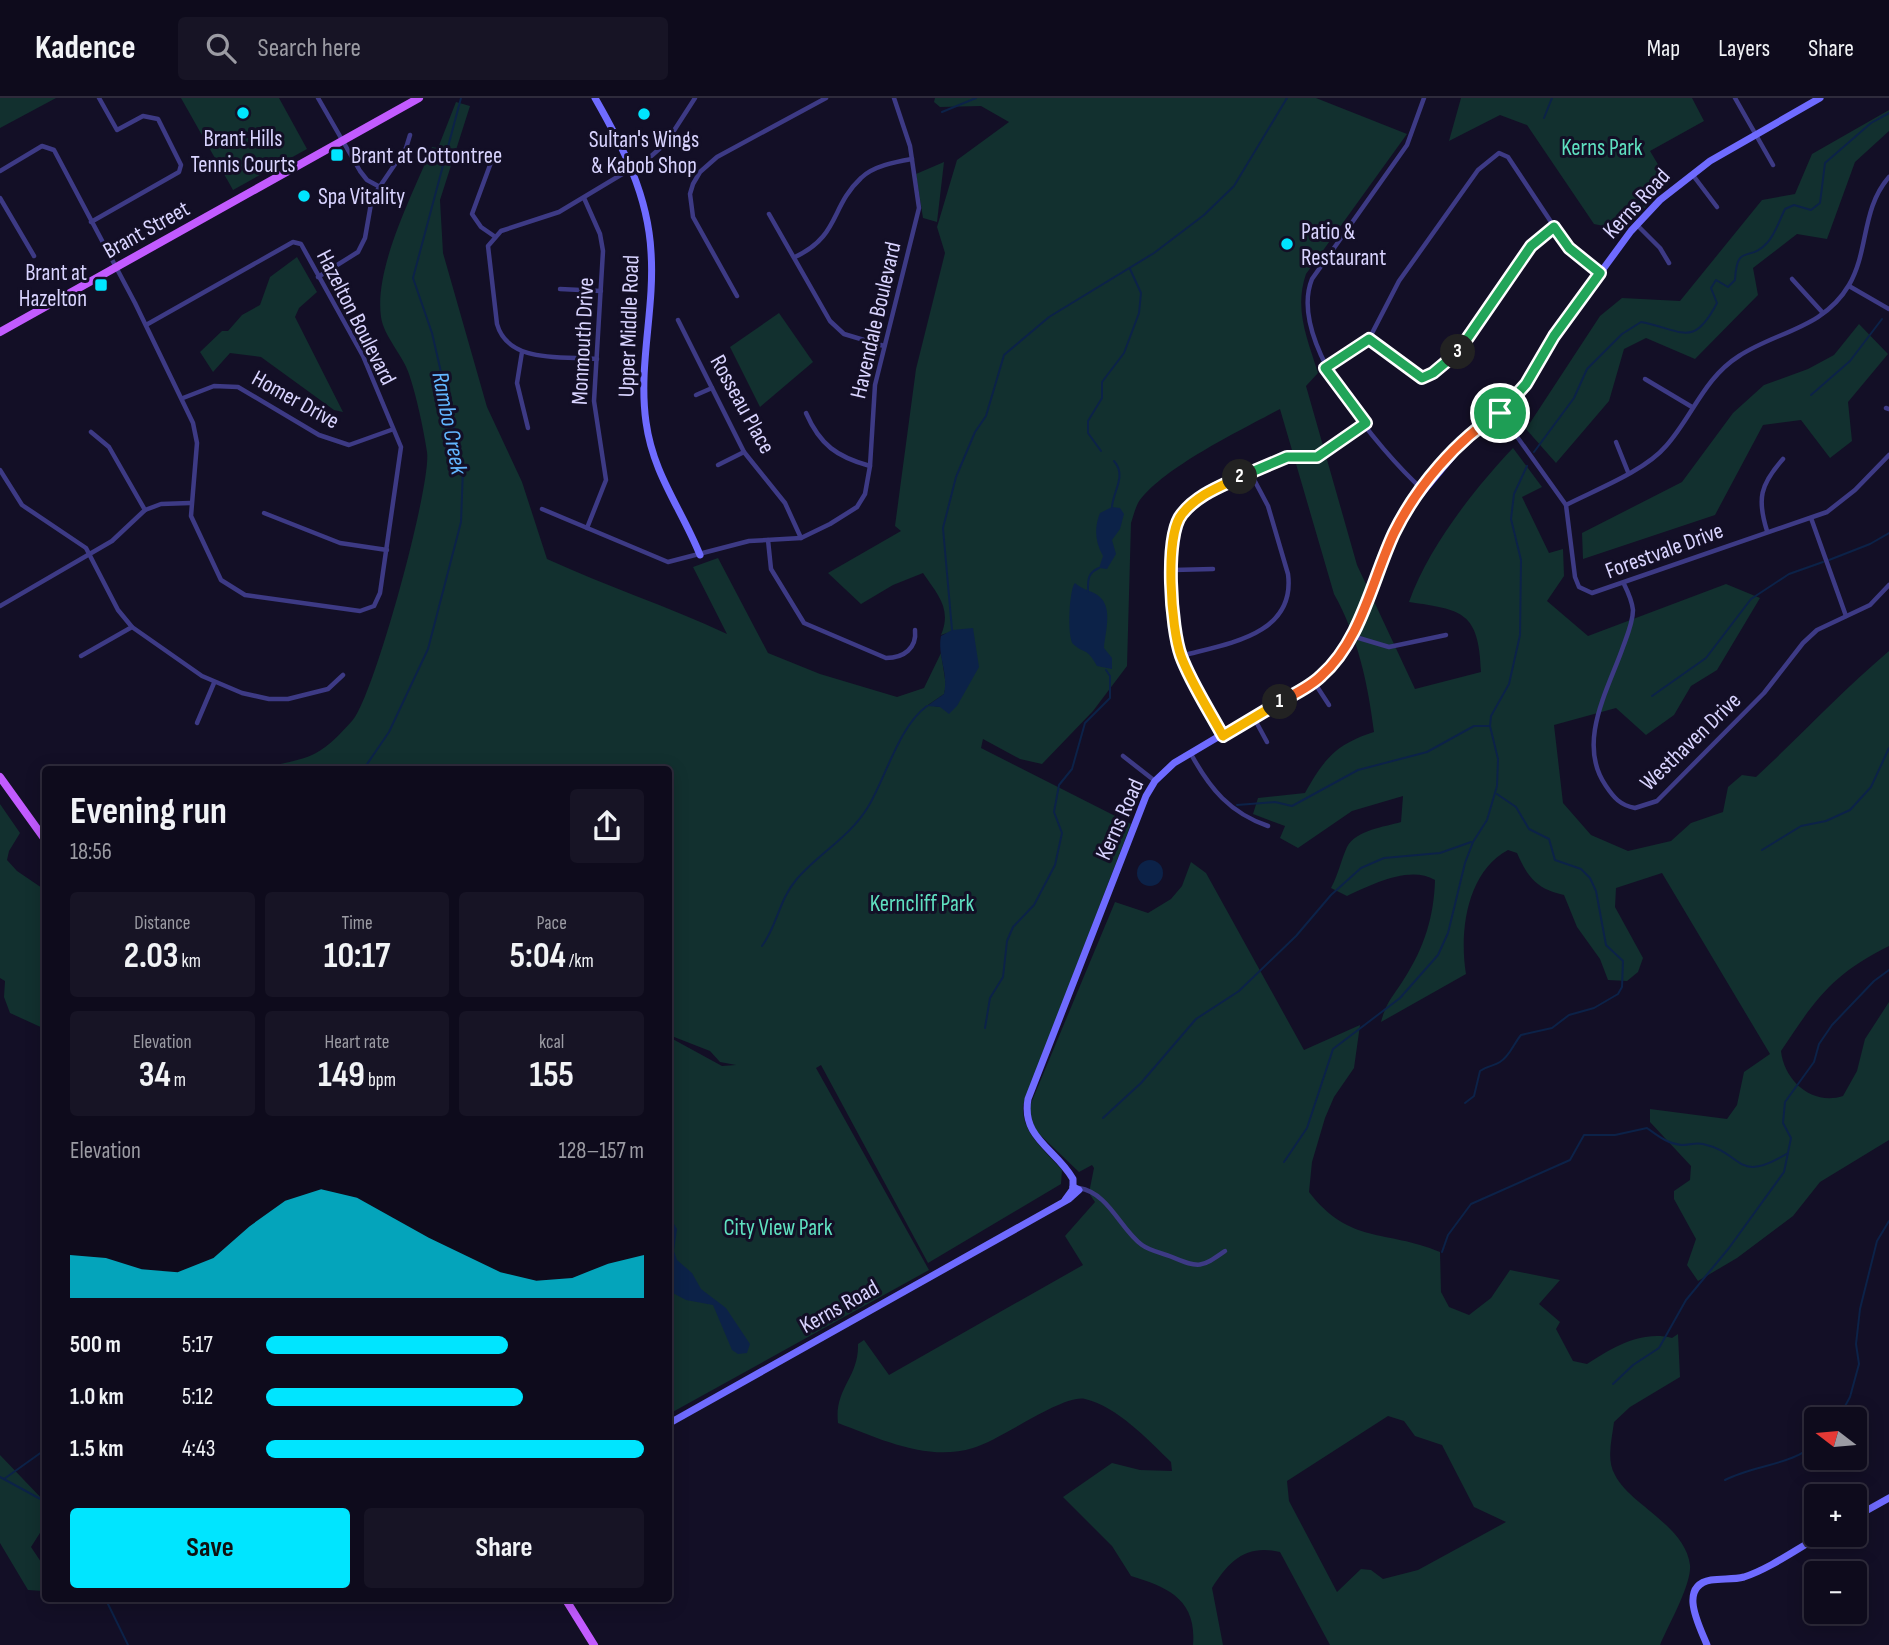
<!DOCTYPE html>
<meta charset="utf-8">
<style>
:root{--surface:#0e0b1c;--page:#171425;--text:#f1f3f6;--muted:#9b9ba3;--line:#2e2b3b;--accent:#00e5ff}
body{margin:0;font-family:"Sofia Sans Condensed",sans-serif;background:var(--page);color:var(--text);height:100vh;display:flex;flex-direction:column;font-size:26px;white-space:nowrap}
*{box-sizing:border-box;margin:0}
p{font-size:23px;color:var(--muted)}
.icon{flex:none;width:38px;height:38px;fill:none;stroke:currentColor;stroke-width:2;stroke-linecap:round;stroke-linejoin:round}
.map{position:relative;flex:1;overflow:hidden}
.panel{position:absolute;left:42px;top:668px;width:630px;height:836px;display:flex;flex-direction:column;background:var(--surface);border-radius:7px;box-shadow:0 4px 18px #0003,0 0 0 2px var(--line)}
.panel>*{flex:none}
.needle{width:46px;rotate:286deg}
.tools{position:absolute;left:1804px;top:1309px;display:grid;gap:14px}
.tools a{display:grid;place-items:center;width:63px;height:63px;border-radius:7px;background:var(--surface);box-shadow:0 4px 18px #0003,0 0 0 2px var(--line);font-size:35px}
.pin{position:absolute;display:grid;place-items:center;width:60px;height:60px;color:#fff;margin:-30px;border:4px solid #fff;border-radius:50%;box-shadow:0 2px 7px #0007}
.km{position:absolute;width:35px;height:35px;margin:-18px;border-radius:50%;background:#222;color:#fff;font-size:19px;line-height:35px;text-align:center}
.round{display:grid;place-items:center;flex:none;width:74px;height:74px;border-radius:7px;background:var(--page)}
.overview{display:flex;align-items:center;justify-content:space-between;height:119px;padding:0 28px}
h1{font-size:38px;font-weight:700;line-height:52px}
.stats{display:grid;grid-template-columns:repeat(3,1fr);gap:10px;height:119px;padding:7px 28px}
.stats div{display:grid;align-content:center;border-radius:7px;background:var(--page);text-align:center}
.stats b{font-size:35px;font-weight:700}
.stats small{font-size:19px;font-weight:400}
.stats p{font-size:19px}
.chart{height:196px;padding:14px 28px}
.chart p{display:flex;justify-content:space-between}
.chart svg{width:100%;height:126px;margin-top:7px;fill:var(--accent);opacity:.7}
.cta{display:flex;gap:14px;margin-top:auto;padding:14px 28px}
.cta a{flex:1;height:80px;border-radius:7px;background:var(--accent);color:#111;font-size:28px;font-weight:700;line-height:80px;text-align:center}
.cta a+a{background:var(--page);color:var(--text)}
ul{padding:0 28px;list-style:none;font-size:23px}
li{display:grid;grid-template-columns:112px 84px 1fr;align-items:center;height:52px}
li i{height:18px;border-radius:9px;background:var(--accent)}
header{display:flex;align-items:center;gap:42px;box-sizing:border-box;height:98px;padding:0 35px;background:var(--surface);border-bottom:2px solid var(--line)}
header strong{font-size:33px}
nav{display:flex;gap:38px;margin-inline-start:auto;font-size:24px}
.search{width:490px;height:63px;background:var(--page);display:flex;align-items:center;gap:18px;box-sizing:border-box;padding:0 24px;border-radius:7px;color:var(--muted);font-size:26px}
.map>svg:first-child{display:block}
.green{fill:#12302f;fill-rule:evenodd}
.water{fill:#0c2248}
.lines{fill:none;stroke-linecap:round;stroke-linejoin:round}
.stream{stroke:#0c2248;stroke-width:2}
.street{stroke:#3d3a85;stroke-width:4.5}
.secondary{stroke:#6f6bff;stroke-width:7}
.primary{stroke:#c25bff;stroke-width:8}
.split-1-casing{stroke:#fff;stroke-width:14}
.split-2-casing{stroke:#fff;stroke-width:14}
.split-3-casing{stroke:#fff;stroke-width:14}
.split-4-casing{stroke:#fff;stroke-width:14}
.split-1{stroke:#f0652b;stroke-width:9}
.split-2{stroke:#f5b400;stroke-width:9}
.split-3{stroke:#22a559;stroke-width:9}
.split-4{stroke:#22a559;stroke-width:9}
.poi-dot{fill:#00e5ff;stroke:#130f26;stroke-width:2.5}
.labels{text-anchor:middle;stroke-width:6;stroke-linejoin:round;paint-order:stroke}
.poi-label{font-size:23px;fill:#d9d4ff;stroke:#130f26;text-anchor:start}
.park-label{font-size:23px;fill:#5fe0c0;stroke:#130f26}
.street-label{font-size:23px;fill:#d9d4ff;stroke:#130f26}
.water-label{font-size:24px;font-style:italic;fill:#62b6ff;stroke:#130f26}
</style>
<header>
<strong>Kadence</strong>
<div class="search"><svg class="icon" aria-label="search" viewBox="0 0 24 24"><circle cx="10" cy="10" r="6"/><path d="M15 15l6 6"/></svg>Search here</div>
<nav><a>Map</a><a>Layers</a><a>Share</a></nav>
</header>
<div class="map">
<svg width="1889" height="1547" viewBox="0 0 1889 1547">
<rect width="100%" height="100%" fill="#130f26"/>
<!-- green -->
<g class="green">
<path d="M0 0H56L0 30Z"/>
<path d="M181 0H279L307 51 233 92Z"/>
<path d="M935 0H1316L1407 36 1306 176C1294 211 1307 240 1318 275L1306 288 1357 467 1415 591 1481 574C1479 513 1462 512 1409 504 1428 450 1474 391 1513 350L1542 389 1522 399 1549 455 1563 451 1564 478 1547 503 1588 538 1726 486 1760 500 1717 572 1691 588 1674 617 1646 637 1616 610 1554 627 1563 705 1591 737 1628 753 1671 743 1691 725 1723 714 1728 689 1742 677 1756 679C1801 637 1842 593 1889 553V848C1832 876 1815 902 1781 953 1784 983 1813 1008 1843 998L1857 973 1865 941 1889 904V1042L1820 1084 1793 1118 1737 1160 1698 1183 1687 1167 1696 1141 1674 1101V1093L1690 1082 1691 1068 1650 1024V1011L1727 1021 1737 1007 1744 974 1770 956 1662 775 1616 790 1615 809 1643 860 1638 874 1627 883 1608 882 1600 861 1577 829 1564 797C1537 791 1528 780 1517 755L1508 752C1467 774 1459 833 1466 876L1381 924C1387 902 1393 899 1404 881 1424 850 1434 819 1435 782 1409 767 1372 787 1347 798L1331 790C1339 775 1341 762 1347 749 1356 732 1384 729 1401 724L1403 698 1352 713 1298 750 1280 740 1285 728 1253 716 1258 700 1305 695C1324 661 1336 646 1374 634 1368 586 1358 539 1334 496L1280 311C1243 331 1160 371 1138 405 1135 411 1133 419 1131 425L1127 568 1093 613 1042 666 1020 661 983 641 981 650 1131 726 1023 1007C1021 1035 1045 1052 1062 1072L1061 1086 928 1165 821 967 816 970 929 1172 669 1316V939L722 968 736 967 720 964 710 953 669 937 668 672H249C270 667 297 665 316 655 328 649 342 634 352 623 373 602 432 386 427 354 423 329 417 300 409 276 403 257 384 239 381 219 374 169 413 96 432 49L438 50 456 4 470 8 440 102 443 155 487 309 522 384 547 461C606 488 667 508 727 536L693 469 718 460 768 555 820 576 897 599 924 590 941 555 946 587 944 596 928 607 940 609 950 578 947 535 941 537C952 511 938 497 923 475L893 487 861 506 828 475 901 433 895 428 916 271 945 155 937 129 957 62 1009 24 981 8 940 9 934 4Z"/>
<path d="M1461 0H1692L1704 23 1650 53 1669 85 1623 132 1594 126 1527 27 1500 17 1449 43Z"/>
<path d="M1889 12V33L1855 64 1827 141 1797 136 1753 170 1758 197 1695 261 1646 240 1624 251 1609 303 1556 365 1526 331 1600 218 1622 200 1680 203 1762 102 1795 96 1812 56Z"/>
<path d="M944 64 937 124 923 120 916 76Z"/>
<path d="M297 159 317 194 299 210 295 219 343 314 334 312 261 259 230 255 213 274 200 254 222 233H228L242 217 260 207 270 179Z"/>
<path d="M779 215 813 264 760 309 730 249Z"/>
<path d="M1859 226 1888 256 1848 304 1852 343 1830 360 1801 322 1763 327 1715 417 1583 461 1582 435 1682 384 1733 315 1764 287 1808 271 1834 257Z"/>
<path d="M0 706 20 735 9 753 7 762 17 773 45 792V931L10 915 4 899 5 883 0 880Z"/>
<path d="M1191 764 1206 775 1304 952 1360 927 1354 970 1334 999 1325 1020 1312 1064 1309 1094C1350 1147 1385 1131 1440 1154L1441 1194 1449 1209 1469 1217 1491 1200 1510 1172 1560 1182 1539 1206 1560 1224 1556 1231 1573 1263 1587 1266C1612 1250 1641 1232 1672 1240L1678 1236 1680 1279 1630 1309 1614 1324C1612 1341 1606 1362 1615 1377 1630 1407 1685 1427 1690 1467 1692 1486 1668 1528 1660 1547H1330L1280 1454C1246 1446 1229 1463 1212 1490L1223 1547H1193C1197 1501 1167 1489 1131 1478L1112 1448 1063 1399 1112 1365 1140 1372 1172 1373 1171 1364C1147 1341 1118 1309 1085 1301 1063 1296 1001 1342 973 1350 928 1364 880 1341 838 1325 834 1290 859 1280 858 1246L864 1242 889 1277 1083 1167 1065 1138 1095 1104 1089 1095 1094 1070 1092 1067 1079 1074 1035 1032 1029 1010 1115 804 1148 815 1171 801 1182 788ZM1388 1318 1404 1323 1415 1338 1442 1347 1474 1409 1506 1424 1418 1472 1383 1481 1371 1472 1361 1471 1337 1494 1289 1403 1287 1383Z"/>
<path d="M0 1357 45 1404V1427L31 1449 45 1470 43 1493 28 1492 0 1445Z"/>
</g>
<!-- water -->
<g class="water">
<path d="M1112 409 1120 410 1124 416 1120 431 1112 442 1116 456 1107 471 1099 470 1103 458C1095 444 1094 430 1100 415Z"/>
<path d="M1075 485C1082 492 1094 493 1100 499 1113 511 1105 535 1104 550L1112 560V571L1097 568C1086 548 1085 557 1073 546 1067 539 1069 491 1075 485Z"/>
<path d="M973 530 979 569 957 608 949 616 940 609 927 608 944 596C949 576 937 557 941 538L952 532Z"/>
<circle cx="1150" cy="775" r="13"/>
<path d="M668 1116 677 1131 674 1153 677 1162 692 1175 701 1191 726 1210 750 1246 747 1255 738 1256 732 1252 713 1207 686 1202 669 1193Z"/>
</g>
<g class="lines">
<!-- stream -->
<g class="stream">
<path d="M942 14 976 0"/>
<path d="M1544 20 1552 0"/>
<path d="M1811 297 1850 263 1882 221"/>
<path d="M1101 353 1088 335V323L1102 300V284L1124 255 1139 215 1141 195 1130 171"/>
<path d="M1534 354 1574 300 1587 271 1622 236 1641 224C1683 232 1693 251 1717 205L1711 190 1716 182 1728 189 1735 182C1737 144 1749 165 1767 145 1775 137 1780 121 1785 111L1794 107 1811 112 1820 105 1825 65 1871 25 1889 15"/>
<path d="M1112 409C1113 393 1127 378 1114 363"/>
<path d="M1829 462 1870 446 1889 435"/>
<path d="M1088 494C1088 483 1087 475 1099 470"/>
<path d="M952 532 943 430 956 379 975 334 986 318 1004 257 1049 219 1154 155 1204 117 1234 88 1287 0"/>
<path d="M1652 598 1706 560 1751 501 1789 476 1823 464"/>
<path d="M363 672 389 634 428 551 461 424 463 370 432 235 413 180 461 0"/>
<path d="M1237 707 1275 704 1292 708 1358 672 1427 654 1474 628H1489"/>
<path d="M1762 752 1801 728 1826 723 1850 712 1871 689 1889 650"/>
<path d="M762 848C777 828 779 802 796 782 818 756 850 739 868 709 886 679 899 628 927 608"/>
<path d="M985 930 990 900 1003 879 1007 843 1013 829 1034 807 1055 767 1062 735 1054 714 1059 687 1072 671 1085 625 1110 600V578L1106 572"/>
<path d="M1465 1005 1474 998 1480 973C1487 968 1494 968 1500 964 1510 958 1514 945 1521 937L1552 930 1569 917 1594 910 1618 896 1622 889 1623 863 1606 847 1596 793 1590 780 1581 771 1555 762 1549 741 1529 731 1516 709 1497 696"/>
<path d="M1103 1020 1141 985 1196 921 1239 893 1296 838 1331 797 1361 770 1384 760 1440 755 1471 744"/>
<path d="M1284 1064 1307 1030 1333 951 1400 900 1438 857 1448 835 1465 765 1473 744 1487 722 1497 688 1498 661 1490 628 1491 618 1509 586 1520 537 1521 462 1511 421 1514 396 1527 368"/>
<path d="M1442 1154 1448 1137 1471 1106 1570 1062 1584 1037H1615L1647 1030C1658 1038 1668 1046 1682 1047 1689 1047 1696 1044 1703 1046 1744 1055 1736 1087 1788 1055"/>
<path d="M1613 1286 1633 1267 1659 1250 1686 1202 1729 1150 1784 1074 1791 1040 1783 1025 1785 1004 1814 964 1819 946 1832 927 1874 883 1889 872"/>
<path d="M1838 1321 1850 1299 1859 1266 1856 1246 1860 1211 1877 1143 1889 1123"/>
<path d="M0 1379 46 1404"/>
<path d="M4 1381 46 1351"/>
<path d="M1725 1382C1753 1367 1794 1367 1816 1345"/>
<path d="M106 1502 128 1547"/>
</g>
<!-- street -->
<g class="street">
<path d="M318 0 360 73 367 82 380 89"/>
<path d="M1735 0 1773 67"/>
<path d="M493 59 472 116 481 129 494 138"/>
<path d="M0 73 42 48 54 52 135 205 193 325 197 345 191 418 221 482 245 497 360 513 374 508 380 495 401 349 363 258 301 146 293 144 146 227"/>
<path d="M1692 76 1717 109"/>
<path d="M0 100 34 158"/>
<path d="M584 100 600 136 603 153 594 303 606 382 587 430"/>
<path d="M769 116 830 223 844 236 884 248"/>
<path d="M91 124 179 74 181 67 158 21 143 18 117 32 99 0"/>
<path d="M1637 127 1660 150 1669 165"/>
<path d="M795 159C840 138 830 109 861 80 873 68 895 64 912 61"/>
<path d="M318 179 358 154 365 140 372 100 406 50 410 37"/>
<path d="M1792 181 1823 215"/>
<path d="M1849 188 1889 211"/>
<path d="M560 191 601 193"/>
<path d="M737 198 693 119 690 96 693 86 700 74 717 59 826 0"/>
<path d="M678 222 744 354 785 405 801 440"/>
<path d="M1369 241 1417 276 1428 278C1484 241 1502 171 1554 129"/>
<path d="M522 254 517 285 528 330"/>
<path d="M597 261C563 258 508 266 497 226L488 148 501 133 559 114 649 60 666 45 695 0"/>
<path d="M1325 270 1369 241 1399 183 1478 72 1499 55 1508 59 1569 151 1600 175"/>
<path d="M1645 281 1692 309"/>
<path d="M696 297 712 290"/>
<path d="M183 300 214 288 238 289 319 337 349 347 391 332"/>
<path d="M1886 310 1889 311"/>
<path d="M806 315C820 347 837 359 870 368"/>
<path d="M1500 315 1566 407 1575 479 1579 489 1592 495 1827 414 1855 392 1889 357"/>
<path d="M91 334 109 349 145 412"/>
<path d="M1616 344 1628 374"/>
<path d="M718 367 744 354"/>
<path d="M0 372 22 407 86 450 118 512 132 529 202 578 242 595 269 601H288L328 591 343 577"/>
<path d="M1423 392C1379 352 1287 243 1312 181L1407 47 1424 0"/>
<path d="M1566 407C1595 392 1645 373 1666 348 1692 319 1704 280 1739 258 1777 233 1823 231 1849 187 1869 153 1861 111 1889 79"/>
<path d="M542 411 668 464 749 443 801 440 830 426 857 409 865 396 870 368 875 287 919 110 910 48 894 0"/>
<path d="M264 415 340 445 387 452"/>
<path d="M1811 420 1846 518"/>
<path d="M1767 433C1757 401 1760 387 1783 361"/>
<path d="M768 442 771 471 804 525 886 560C904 560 917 550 915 532"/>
<path d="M1173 472 1213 471"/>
<path d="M1624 486C1628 494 1632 503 1633 512 1633 524 1627 538 1623 549 1608 592 1576 645 1606 688 1614 700 1620 707 1635 710L1657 703 1764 595 1803 545 1817 532 1870 507 1889 487"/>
<path d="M0 508 112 443 145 412 161 406 190 405"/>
<path d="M1352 538 1389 549 1446 537"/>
<path d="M81 558 132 529"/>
<path d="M1181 558C1225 546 1296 538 1288 476L1268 408 1250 374"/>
<path d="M1314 584 1329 607"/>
<path d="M1254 620 1267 644"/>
<path d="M197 625 214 585"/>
<path d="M1221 636 1181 558 1176 536 1172 486 1174 441 1181 417 1203 396 1250 374 1287 359H1317L1365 325"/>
<path d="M1191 656C1210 691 1230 715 1268 728"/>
<path d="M1123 658 1155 683"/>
<path d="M1079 1090C1109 1095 1120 1131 1142 1147 1150 1153 1163 1155 1172 1159 1200 1171 1202 1169 1225 1153"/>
</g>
<!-- secondary -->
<g class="secondary">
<path d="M595 0C623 49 648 97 651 154 655 211 638 267 646 324 653 376 681 410 700 457"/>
<path d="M1065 1102 1073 1091V1081C1056 1051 1021 1040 1028 1001L1146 698 1155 683 1174 665 1324 576 1352 538 1406 414 1471 336 1517 298 1554 238 1631 133 1660 102 1710 63 1820 0"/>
<path d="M668 1326 1069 1101 1079 1092 1073 1089"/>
<path d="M1855 1419 1889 1400"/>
<path d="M1707 1547C1700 1529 1677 1488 1711 1482 1722 1480 1733 1482 1744 1479 1771 1470 1798 1450 1822 1437"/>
</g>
<!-- primary -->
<g class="primary">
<path d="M0 234 419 0"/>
<path d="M0 679 46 743"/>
<path d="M566 1502 594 1547"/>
</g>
</g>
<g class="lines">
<defs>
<path id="split-1" d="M1280 604C1294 596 1310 589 1321 578 1361 543 1372 482 1394 435 1416 390 1457 341 1500 315"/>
<path id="split-2" d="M1240 379C1219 389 1197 397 1182 416 1164 437 1171 531 1181 558 1191 585 1209 612 1223 638L1280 604"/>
<path id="split-3" d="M1240 379 1287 359H1317L1366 325 1325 270 1369 241 1422 280 1433 275 1458 254"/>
<path id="split-4" d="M1458 254 1531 148 1554 129 1569 150 1600 175 1554 238 1526 286 1500 315"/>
</defs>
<!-- split-1 casing -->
<use href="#split-1" class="split-1-casing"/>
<!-- split-2 casing -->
<use href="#split-2" class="split-2-casing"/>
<!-- split-3 casing -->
<use href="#split-3" class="split-3-casing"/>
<!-- split-4 casing -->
<use href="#split-4" class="split-4-casing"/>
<!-- split-1 -->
<use href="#split-1" class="split-1"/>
<!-- split-2 -->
<use href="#split-2" class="split-2"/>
<!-- split-3 -->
<use href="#split-3" class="split-3"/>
<!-- split-4 -->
<use href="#split-4" class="split-4"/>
</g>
<!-- markers -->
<g class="poi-dot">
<circle cx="243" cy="15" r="7"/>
<circle cx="644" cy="16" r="7"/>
<rect x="330" y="50" width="14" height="14" rx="3.5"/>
<circle cx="304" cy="98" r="7"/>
<circle cx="1287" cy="146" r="7"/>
<rect x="94" y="180" width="14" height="14" rx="3.5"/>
</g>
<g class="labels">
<!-- poi labels -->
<g class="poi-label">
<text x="243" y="48" text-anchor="middle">Brant Hills<tspan x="243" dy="26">Tennis Courts</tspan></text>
<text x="644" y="49" text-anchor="middle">Sultan's Wings<tspan x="644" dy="26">&amp; Kabob Shop</tspan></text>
<text x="351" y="65">Brant at Cottontree</text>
<text x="318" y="106">Spa Vitality</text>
<text x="1301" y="141">Patio &amp;<tspan x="1301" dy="26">Restaurant</tspan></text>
<text x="87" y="182" text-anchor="end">Brant at<tspan x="87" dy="26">Hazelton</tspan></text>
</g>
<!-- park labels -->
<g class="park-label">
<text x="1602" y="57">Kerns Park</text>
<text x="922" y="813">Kerncliff Park</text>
<text x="778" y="1137">City View Park</text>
</g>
<!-- street labels -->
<g class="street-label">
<text transform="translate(1636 105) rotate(-47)" y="8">Kerns Road</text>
<text transform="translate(146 131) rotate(-29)" y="8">Brant Street</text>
<text transform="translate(357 219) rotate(63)" y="8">Hazelton Boulevard</text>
<text transform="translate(875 222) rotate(-77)" y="8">Havendale Boulevard</text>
<text transform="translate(628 228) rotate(-88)" y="8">Upper Middle Road</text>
<text transform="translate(582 243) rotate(-87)" y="8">Monmouth Drive</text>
<text transform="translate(296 301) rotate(29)" y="8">Homer Drive</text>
<text transform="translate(743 306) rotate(61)" y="8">Rosseau Place</text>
<text transform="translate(1664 452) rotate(-20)" y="8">Forestvale Drive</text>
<text transform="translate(1690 643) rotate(-44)" y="8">Westhaven Drive</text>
<text transform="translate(1119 721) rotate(-66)" y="8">Kerns Road</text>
<text transform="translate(839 1208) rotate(-29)" y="8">Kerns Road</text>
</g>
<!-- water labels -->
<g class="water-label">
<text transform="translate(450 325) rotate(79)" y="8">Rambo Creek</text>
</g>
</g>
</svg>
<div class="tools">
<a><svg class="needle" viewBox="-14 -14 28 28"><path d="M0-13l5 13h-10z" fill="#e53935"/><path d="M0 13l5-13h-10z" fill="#9b9ba3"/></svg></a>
<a>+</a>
<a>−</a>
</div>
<div class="pin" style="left:1500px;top:315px;background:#1e9e55"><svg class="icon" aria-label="arrive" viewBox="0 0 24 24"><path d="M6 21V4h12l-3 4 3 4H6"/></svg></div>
<b class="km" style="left:1280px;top:604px">1</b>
<b class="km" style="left:1240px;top:379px">2</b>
<b class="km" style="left:1458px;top:254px">3</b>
<section class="panel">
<div class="overview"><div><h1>Evening run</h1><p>18:56</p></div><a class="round"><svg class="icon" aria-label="share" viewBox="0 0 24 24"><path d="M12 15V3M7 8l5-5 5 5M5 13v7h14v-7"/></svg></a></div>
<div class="stats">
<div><p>Distance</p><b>2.03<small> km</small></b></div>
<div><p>Time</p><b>10:17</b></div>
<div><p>Pace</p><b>5:04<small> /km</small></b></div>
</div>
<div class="stats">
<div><p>Elevation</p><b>34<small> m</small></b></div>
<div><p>Heart rate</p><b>149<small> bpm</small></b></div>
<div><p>kcal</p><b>155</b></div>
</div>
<div class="chart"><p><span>Elevation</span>128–157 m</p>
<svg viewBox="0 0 160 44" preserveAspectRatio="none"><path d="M0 44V29L10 30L20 34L30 35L40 30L50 19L60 10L70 6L80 9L90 16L100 23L110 29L120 35L130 38L140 37L150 32L160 29V44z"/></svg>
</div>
<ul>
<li><b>500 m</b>5:17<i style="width:64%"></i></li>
<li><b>1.0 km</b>5:12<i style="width:68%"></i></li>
<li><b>1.5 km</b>4:43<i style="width:100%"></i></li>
</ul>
<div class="cta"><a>Save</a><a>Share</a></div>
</section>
</div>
